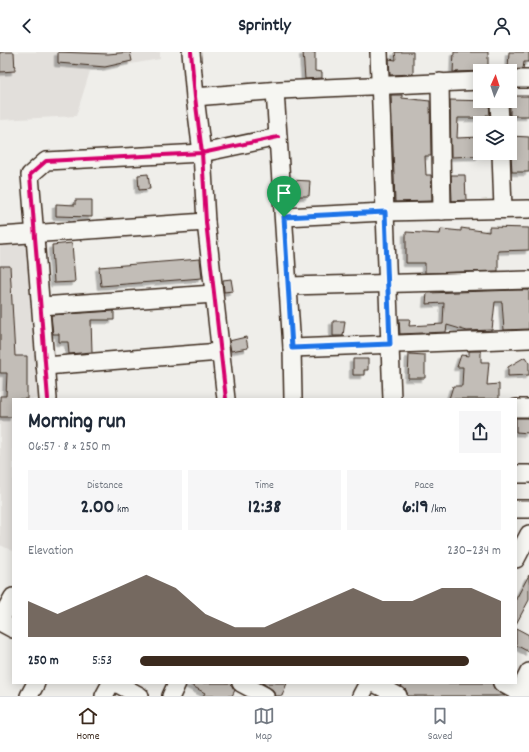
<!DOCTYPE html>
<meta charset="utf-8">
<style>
:root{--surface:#fff;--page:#f6f6f7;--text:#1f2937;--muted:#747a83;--line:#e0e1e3;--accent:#3b2a1e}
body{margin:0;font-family:Dekko,sans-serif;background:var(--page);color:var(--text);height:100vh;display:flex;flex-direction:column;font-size:15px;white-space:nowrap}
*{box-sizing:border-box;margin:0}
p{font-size:13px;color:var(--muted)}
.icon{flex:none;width:22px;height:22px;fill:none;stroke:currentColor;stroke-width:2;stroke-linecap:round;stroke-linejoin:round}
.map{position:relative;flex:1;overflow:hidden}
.side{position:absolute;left:12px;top:346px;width:505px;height:286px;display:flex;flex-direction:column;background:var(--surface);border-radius:0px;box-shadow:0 2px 10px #0003}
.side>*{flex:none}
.needle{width:26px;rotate:3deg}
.controls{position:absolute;left:473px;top:12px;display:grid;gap:8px}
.controls a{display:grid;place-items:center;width:44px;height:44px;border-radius:0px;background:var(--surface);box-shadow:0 2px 10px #0003;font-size:20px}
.pin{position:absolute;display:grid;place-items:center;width:34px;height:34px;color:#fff;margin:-41px -17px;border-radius:50% 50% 50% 0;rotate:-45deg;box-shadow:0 0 4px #0007}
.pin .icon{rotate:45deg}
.round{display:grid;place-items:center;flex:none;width:42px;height:42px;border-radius:0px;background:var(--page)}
.head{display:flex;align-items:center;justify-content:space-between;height:68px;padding:0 16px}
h1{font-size:22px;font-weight:700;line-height:30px}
.stats{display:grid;grid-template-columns:repeat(3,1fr);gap:6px;height:68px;padding:4px 16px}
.stats div{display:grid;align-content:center;border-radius:0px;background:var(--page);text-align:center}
.stats b{font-size:20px;font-weight:700}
.stats small{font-size:11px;font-weight:400}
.stats p{font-size:11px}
.chart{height:112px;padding:8px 16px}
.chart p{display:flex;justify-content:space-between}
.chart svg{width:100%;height:72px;margin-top:4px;fill:var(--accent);opacity:.7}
ul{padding:0 16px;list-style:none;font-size:13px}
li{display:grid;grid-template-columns:64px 48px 1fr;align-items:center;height:30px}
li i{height:10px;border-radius:5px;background:var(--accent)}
header{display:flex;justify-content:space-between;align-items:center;height:52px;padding:0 16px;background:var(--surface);font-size:18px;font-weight:700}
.menu{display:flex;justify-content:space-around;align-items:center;height:56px;border-top:1px solid var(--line);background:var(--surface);font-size:11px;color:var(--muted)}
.menu a{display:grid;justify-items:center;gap:2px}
.menu .current{color:var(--accent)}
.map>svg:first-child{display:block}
.built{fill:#e2dfdb}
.building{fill:#c2bdb7;stroke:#3b2a1e;filter:url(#shadow)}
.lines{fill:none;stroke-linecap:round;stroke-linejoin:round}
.minor-casing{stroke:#3b2a1e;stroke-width:20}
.minor{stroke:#f6f6f2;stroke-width:17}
.cycleway-casing{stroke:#f6f6f2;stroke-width:6}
.cycleway{stroke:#d6006c;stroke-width:4}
.route-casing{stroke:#fff;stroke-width:8}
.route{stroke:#1a73e8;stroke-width:5}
</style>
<header><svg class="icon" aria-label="back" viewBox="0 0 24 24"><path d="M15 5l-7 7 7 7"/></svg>Sprintly<svg class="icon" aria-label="person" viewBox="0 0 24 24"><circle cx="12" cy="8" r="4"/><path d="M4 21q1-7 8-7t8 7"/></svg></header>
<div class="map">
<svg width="529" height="644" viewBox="0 0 529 644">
<defs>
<filter id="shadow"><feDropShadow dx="-3.5" dy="3.5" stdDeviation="0" flood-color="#0004"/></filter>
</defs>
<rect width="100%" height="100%" fill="#efeeea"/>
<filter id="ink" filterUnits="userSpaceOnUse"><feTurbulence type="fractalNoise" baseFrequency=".025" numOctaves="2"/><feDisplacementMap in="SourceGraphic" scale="8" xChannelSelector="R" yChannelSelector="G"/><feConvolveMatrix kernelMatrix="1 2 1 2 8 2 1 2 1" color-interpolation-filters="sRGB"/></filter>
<g filter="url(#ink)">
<!-- built -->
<g class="built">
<path d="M0 0H160V7L90 19 76 64 0 68Z"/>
<path d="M30 189 39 347H13V499L0 493V191Z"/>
</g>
<!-- building -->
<g class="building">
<path d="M0 0H14L15 19 0 20Z"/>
<path d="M58 0 108 2 130 0 132 9 105 15 58 11Z"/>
<path d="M303 0H315V19L322 20V26L305 27Z"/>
<path d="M395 0H413V22L390 23 389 7 396 8Z"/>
<path d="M454 0H488V19L453 20Z"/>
<path d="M509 0H529V10H524L523 17 508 18Z"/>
<path d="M391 43H402V46L430 49 431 104H425L426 123H431L432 149 395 150Z"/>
<rect x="510" y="44" width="19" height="20"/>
<path d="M450 48 489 49 490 63H486V66H458L457 86 480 85V104L451 105Z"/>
<path d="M510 84 529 85V120H512Z"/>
<path d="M148 122 150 137 139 138 138 123Z"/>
<path d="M451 123H465L466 148 452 149Z"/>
<path d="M291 128 310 129 309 144H292Z"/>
<path d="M75 148H92V165L56 164V152L75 153Z"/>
<path d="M489 175 529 176V198L498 199V219L425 221V211H406V180L440 182 441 177 461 179V176L489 180Z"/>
<path d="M72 191 75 230 54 231 52 193Z"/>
<path d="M200 207 202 226 101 234 99 215Z"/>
<path d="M0 214H10L15 304H27V347H13V365H0V344H6L7 321H0Z"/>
<path d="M231 227 233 239 224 240 223 228Z"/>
<path d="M517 238H529V277L504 278 502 250H495L492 278 467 279 447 273 446 280 400 282 399 267H410L409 274 443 272 444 251 426 252 427 241Z"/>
<path d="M114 259V268H91L92 300 69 302 68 290H59V282H53L51 263Z"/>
<path d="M333 269H345L343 284H333Z"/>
<path d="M246 285 248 296 231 299 229 289Z"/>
<path d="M469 299H481V310H489L487 333 499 332V347H449L453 334H462L463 315H457L461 303 469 304Z"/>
<path d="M409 302 425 303V326H408Z"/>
<path d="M525 305 529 311V323L508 324V315Z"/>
<path d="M353 307H368V318H364V323H353Z"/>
<path d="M516 366H529V381L516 380Z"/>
<path d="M529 523V548L516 572V547Z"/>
<path d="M516 576 529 583V600L516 593Z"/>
<path d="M187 631H231L235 638 232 644H203L205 641Z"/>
<path d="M262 631H287L282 644H275L273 638Z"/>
<path d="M402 631H492L494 636 505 644H408L406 638 401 634Z"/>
</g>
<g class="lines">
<defs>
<g id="minor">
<path d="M191 0 195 45 202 101 206 170 226 347"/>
<path d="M379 0 392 347"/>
<path d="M510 27H529"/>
<path d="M440 30 442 159"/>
<path d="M275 39 292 296 293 347"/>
<path d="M195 45 280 38 480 29"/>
<path d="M499 49 500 71"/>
<path d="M501 101 503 157"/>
<path d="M284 165 385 160 529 157"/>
<path d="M0 184 206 170"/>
<path d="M288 234 529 228"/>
<path d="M41 254 214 242"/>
<path d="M292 296 529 287"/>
<path d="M45 314 220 300"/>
<path d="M48 347 30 123 46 109 202 101 278 85"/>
<path d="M516 356H529"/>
<path d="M516 422H529"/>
<path d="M516 457H529"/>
<path d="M516 507 529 482"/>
<path d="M0 568 13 545"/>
<path d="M0 570 13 577"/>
<path d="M116 631 140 644"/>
<path d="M241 631 265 644"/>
<path d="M374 631 398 644"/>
<path d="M502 631 525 644"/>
<path d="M519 640 529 620"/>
<path d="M29 644 36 631"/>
<path d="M104 644 111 631"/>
<path d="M171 644 177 631"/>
<path d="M361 644 368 631"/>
</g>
</defs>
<!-- minor casing -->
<use href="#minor" class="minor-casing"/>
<!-- minor -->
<use href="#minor" class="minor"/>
<defs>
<g id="cycleway">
<path d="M191 0 195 45 202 101 206 170 226 347"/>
<path d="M48 347 30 123 46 109 202 101 278 85"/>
</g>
</defs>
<!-- cycleway casing -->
<use href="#cycleway" class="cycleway-casing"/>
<!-- cycleway -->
<use href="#cycleway" class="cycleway"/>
</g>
</g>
<g class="lines" filter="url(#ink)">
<defs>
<path id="route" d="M385 160 390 292 292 296 284 165Z"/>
</defs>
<!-- route casing -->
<use href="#route" class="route-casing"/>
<!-- route -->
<use href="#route" class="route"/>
</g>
</svg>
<div class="controls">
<a><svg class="needle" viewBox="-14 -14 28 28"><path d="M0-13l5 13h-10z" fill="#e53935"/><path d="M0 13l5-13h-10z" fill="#747a83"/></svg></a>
<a><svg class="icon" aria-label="layers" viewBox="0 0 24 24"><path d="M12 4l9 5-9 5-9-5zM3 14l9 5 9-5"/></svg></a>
</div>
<div class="pin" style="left:284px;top:165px;background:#1e9e55"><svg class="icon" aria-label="arrive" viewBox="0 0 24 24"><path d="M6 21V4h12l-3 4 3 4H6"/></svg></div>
<section class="side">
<div class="head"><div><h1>Morning run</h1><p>06:57 · 8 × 250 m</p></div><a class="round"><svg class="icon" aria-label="share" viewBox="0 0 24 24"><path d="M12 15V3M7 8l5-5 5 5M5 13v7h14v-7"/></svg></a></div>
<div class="stats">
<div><p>Distance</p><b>2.00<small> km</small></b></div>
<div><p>Time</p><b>12:38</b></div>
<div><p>Pace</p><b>6:19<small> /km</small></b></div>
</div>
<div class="chart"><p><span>Elevation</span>230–234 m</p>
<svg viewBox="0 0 160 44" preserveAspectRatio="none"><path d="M0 44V22L10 30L20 22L30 14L40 6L50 14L60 30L70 38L80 38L90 30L100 22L110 14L120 22L130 22L140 14L150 14L160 22V44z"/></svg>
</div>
<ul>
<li><b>250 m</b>5:53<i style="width:91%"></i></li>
</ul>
</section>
</div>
<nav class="menu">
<a class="current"><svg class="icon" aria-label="home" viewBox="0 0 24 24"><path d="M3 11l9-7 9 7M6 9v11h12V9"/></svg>Home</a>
<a><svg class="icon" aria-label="map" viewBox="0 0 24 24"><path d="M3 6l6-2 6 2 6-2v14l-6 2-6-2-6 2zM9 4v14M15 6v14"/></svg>Map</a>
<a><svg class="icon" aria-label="saved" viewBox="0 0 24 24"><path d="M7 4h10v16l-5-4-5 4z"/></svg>Saved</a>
</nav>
